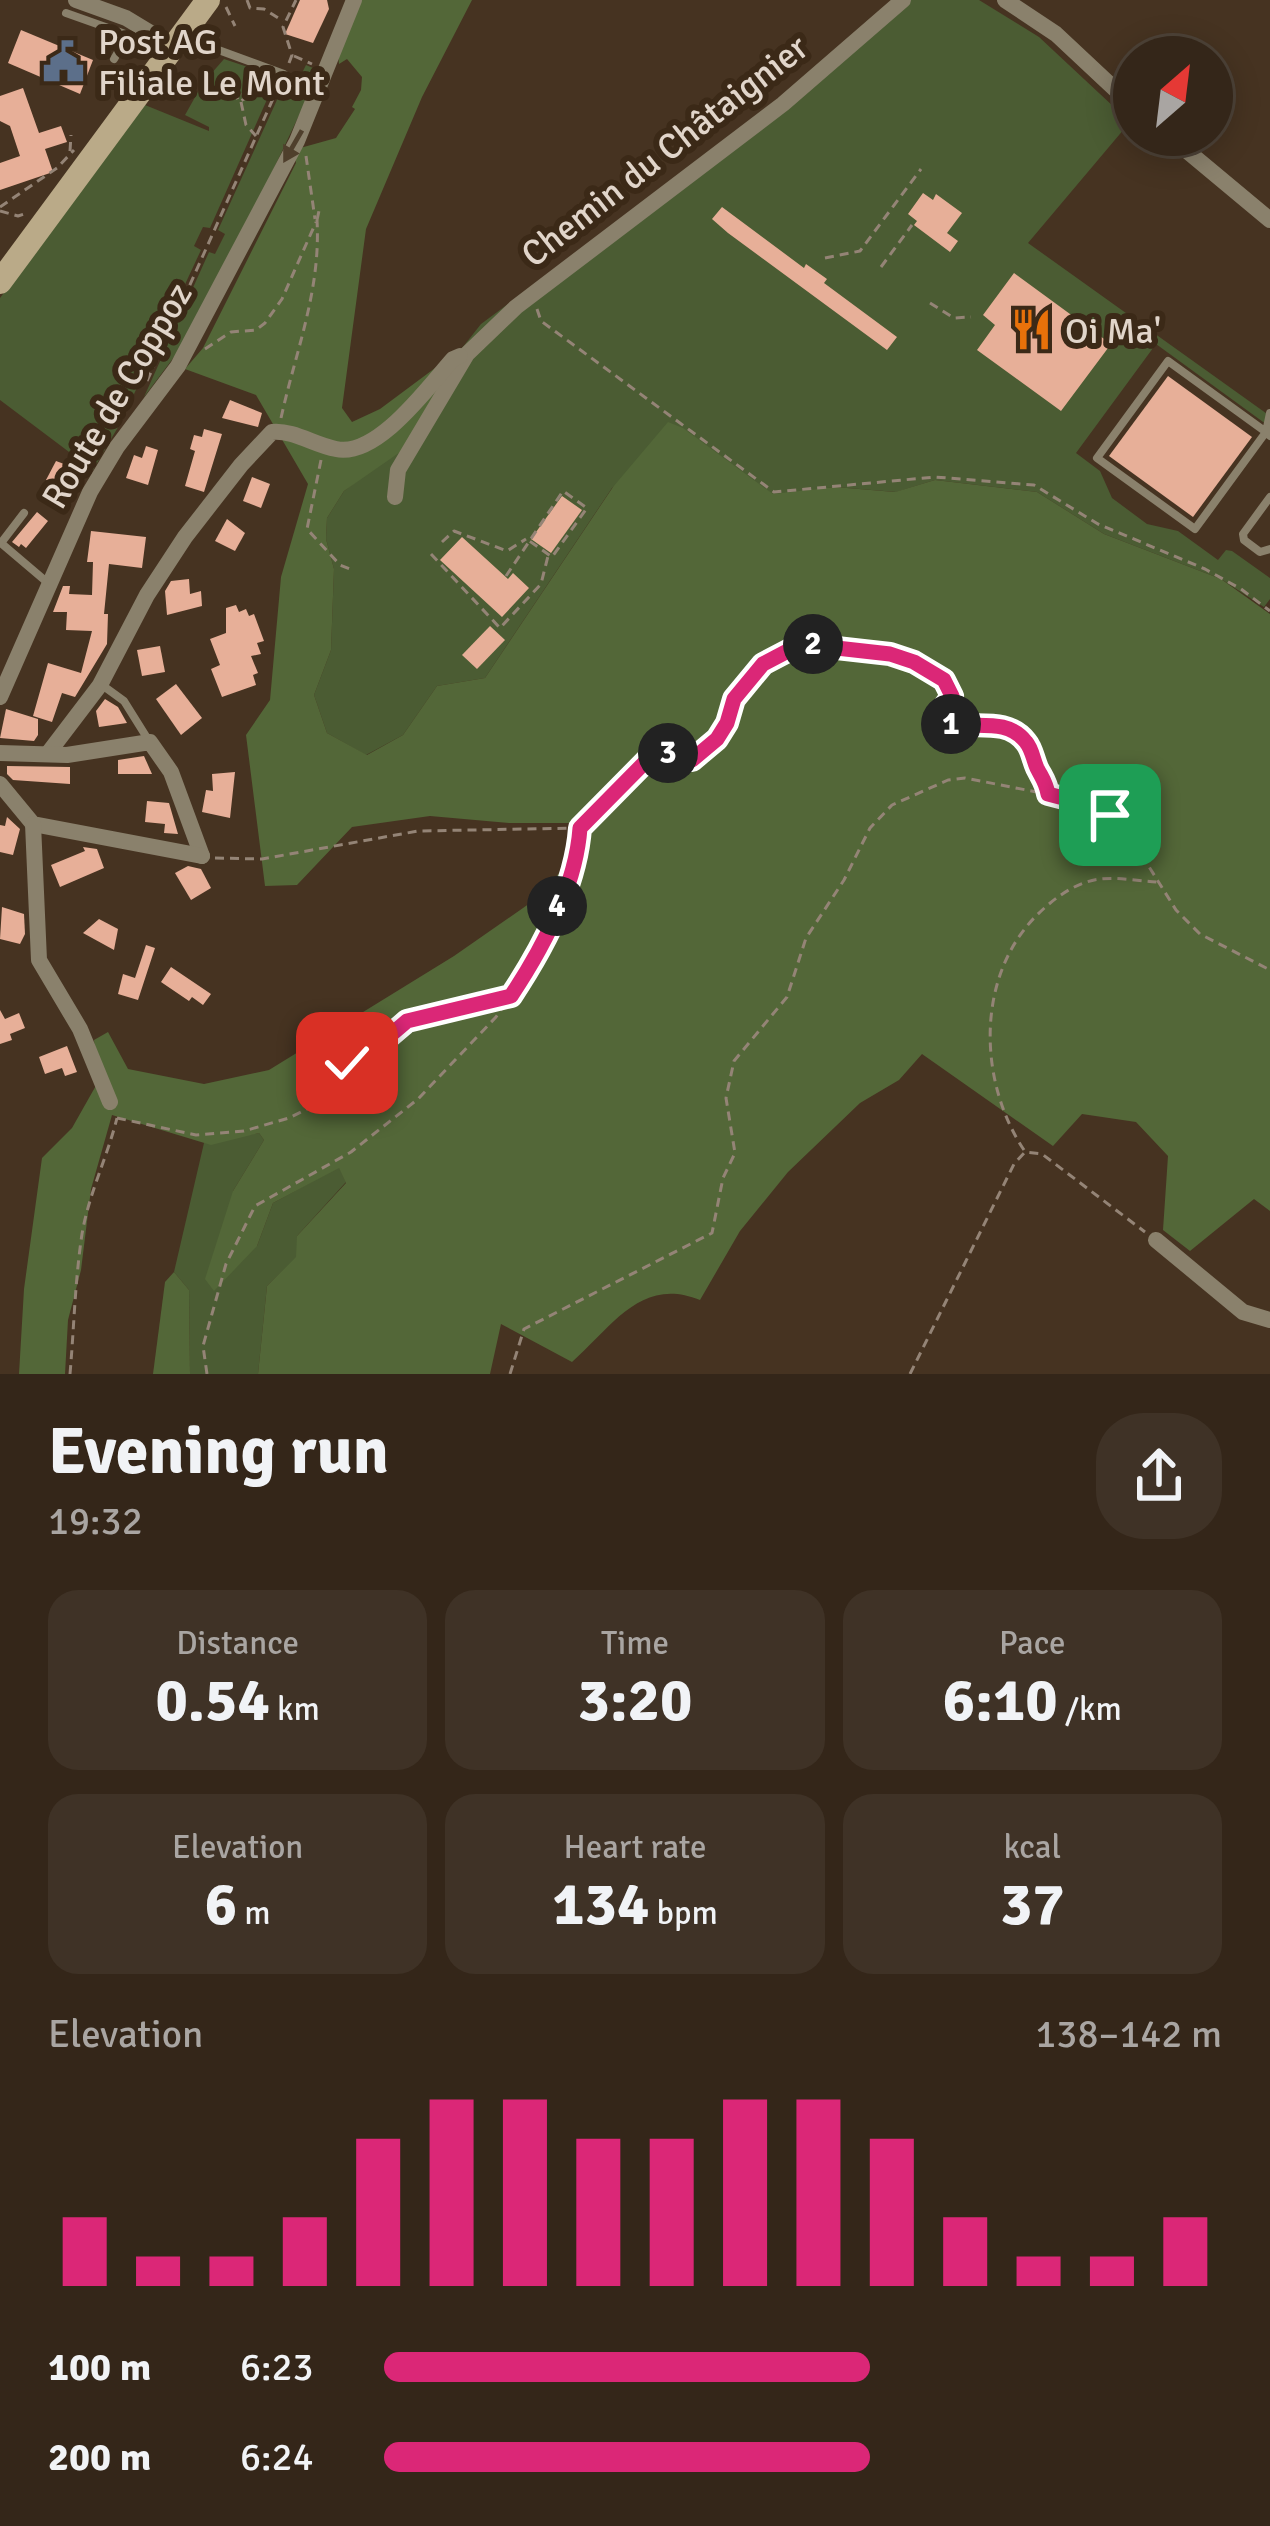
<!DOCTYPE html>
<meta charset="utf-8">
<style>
:root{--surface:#342619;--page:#3f3226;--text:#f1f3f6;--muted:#a9a5a2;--line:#4e4338;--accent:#db2777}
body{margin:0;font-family:Signika,sans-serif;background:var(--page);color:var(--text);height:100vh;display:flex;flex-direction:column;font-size:45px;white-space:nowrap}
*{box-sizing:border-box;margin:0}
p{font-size:39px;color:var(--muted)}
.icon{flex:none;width:66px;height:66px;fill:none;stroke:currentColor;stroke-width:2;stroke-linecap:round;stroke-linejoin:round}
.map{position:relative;height:1374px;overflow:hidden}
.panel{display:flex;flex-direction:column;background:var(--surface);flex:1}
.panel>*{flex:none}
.needle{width:78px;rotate:28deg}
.fabs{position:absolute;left:1113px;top:36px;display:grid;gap:24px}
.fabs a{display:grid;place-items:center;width:120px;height:120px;border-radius:50%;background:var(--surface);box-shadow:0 6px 30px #0003,0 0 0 3px var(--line);font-size:60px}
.pin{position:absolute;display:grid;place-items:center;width:102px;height:102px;color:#fff;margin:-51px;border-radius:24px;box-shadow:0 6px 18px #0006}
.km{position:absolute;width:60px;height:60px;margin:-30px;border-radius:50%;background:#222;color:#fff;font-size:33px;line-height:60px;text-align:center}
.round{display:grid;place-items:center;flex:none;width:126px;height:126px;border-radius:48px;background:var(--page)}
.overview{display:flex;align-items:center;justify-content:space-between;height:204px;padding:0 48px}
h1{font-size:66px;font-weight:700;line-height:90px}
.stats{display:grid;grid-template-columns:repeat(3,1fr);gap:18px;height:204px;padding:12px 48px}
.stats div{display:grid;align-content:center;border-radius:30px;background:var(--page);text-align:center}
.stats b{font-size:60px;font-weight:700}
.stats small{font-size:33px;font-weight:400}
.stats p{font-size:33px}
.chart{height:336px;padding:24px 48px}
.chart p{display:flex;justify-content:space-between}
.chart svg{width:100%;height:216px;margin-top:12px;stroke:var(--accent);stroke-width:6}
ul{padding:0 48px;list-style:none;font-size:39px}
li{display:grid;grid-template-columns:192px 144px 1fr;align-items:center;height:90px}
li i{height:30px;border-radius:15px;background:var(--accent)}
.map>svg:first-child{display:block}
.green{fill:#4b5c33}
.forest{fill:#536738}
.building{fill:#e7af98}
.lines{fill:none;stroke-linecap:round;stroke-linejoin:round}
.path{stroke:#948476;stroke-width:3;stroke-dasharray:9 6;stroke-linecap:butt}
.service{stroke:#8a816c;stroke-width:8}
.minor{stroke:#8a816c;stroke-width:16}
.secondary{stroke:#baaa88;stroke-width:24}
.oneway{fill:#4f3f2c}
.route-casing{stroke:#fff;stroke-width:24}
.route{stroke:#db2777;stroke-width:15}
.labels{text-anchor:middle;stroke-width:12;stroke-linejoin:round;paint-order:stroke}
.poi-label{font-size:36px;fill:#e1d5ca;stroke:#3b2917;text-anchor:start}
.street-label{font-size:36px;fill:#e1d5ca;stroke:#3b2917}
</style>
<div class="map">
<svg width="1270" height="1374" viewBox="0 0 1270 1374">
<rect width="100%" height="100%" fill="#463321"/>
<!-- green -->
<g class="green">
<path d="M894 0H979L1039 37 1130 122 1028 243 1270 416V427L1156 344 1076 453 1100 471 1112 498 1147 524 1178 531 1218 560 1226 550 1232 551 1270 578V599L1264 607 1221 579 1104 534 1037 492 935 480 896 492 835 487 773 495 683 429 612 488 485 678 437 686 403 735 366 755 327 733 314 695 331 650 334 569 326 539 327 518 344 491 358 480 481 324 747 126Z"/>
<path d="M224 59 277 77 210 228 203 227 194 246 201 250 121 422 93 470 0 400V298L145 105 209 131V127L185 115 203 83Z"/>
<path d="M306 65 320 71 258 202 177 353 144 397 209 252 215 254 225 234 218 230 286 80 296 85Z"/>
<path d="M259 1133 264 1140 233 1191 257 1246 273 1203 339 1167 346 1182 297 1236V1257L267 1286 258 1374H190L189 1290 174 1272 204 1143Z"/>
</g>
<!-- forest -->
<g class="forest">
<path d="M354 0H472L422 97 366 229 342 408 352 422 380 409 466 345 403 450 344 491 327 518 326 539 334 569 331 650 314 695 327 733 367 755 403 735 437 686 485 678 613 487 668 422 683 428 773 494 835 487 895 492 935 480 1037 492 1104 534 1221 579 1270 614V1211L1254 1199 1190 1251 1163 1230 1168 1156 1136 1122 1082 1114 1053 1146 922 1054 899 1080 860 1103 788 1172 740 1231 700 1300C642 1276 613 1325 572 1362L501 1324 490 1374H258L267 1286 296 1257 297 1236 346 1183 339 1168 273 1203 257 1246 214 1291 205 1279 233 1191 264 1140 259 1133 211 1145 112 1115 91 1189 81 1270 68 1320 65 1374H19L24 1289 42 1158 72 1128 98 1082 94 1040 108 1032 128 1069 204 1084 269 1070 454 956 543 894 597 823H509L430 816 352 827 297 885 265 886 246 735 270 700 281 577 308 484 256 395 185 369 203 348 296 163 293 150 336 138 355 109 352 107 361 90 362 77 347 59 339 64 337 44Z"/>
<path d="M174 1272 189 1290 190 1374H153L165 1282Z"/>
</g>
<!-- building -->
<g class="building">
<path d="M300 0H327L329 9 313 43 285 34Z"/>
<path d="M21 30 93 60 80 94 8 63Z"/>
<path d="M23 88 39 133 61 126 67 142 45 149 53 172 0 190V163L20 156 10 126 0 121V96Z"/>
<path d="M923 193 933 200 936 194 962 213 947 233 958 241 950 252 914 225 917 221 908 214Z"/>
<path d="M722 207 804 268 806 264 827 279 824 283 897 337 887 350 728 233 712 219Z"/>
<path d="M1014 273 1111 344 1061 411 977 350 995 325 983 315Z"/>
<path d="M1168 376 1252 437 1193 517 1109 456Z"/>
<path d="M230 400 262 413 258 427 222 418Z"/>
<path d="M204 429 222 434 204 492 185 486 195 451 190 449 194 435 202 437Z"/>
<path d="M146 446 158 450 148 485 126 478 134 455 142 458Z"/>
<path d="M56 461 83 471 71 493 46 480Z"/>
<path d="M252 477 270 484 261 508 243 501Z"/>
<path d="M562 496 582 510 551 553 531 539Z"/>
<path d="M37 512 48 521 26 548 21 544 19 547 12 542Z"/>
<path d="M227 519 245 533 235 551 215 541Z"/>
<path d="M91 531 146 537 142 568 109 564 104 614H108L107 644 75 697 62 693 52 722 33 716 48 663 81 673 92 631 66 630 67 612H53L63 586H70L69 594 92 595 93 562H87Z"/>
<path d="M462 537 508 579 513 573 529 588 502 617 440 560Z"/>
<path d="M189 579 190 594 201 591 202 606 167 615 165 591 171 581Z"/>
<path d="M236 605 239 612 246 609 249 616 254 614 264 641 257 643 261 654 251 656 258 673 253 675 256 685 222 697 211 669 220 665 210 639 226 633V608Z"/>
<path d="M490 626 505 640 477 669 462 655Z"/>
<path d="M160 646 165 672 142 676 137 650Z"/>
<path d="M176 684 202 718 181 735 156 699Z"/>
<path d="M105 699 118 707 127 723 99 727 96 711Z"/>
<path d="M6 709 38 719V735L34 741 0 738Z"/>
<path d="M144 756 152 774H118V760Z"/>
<path d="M7 766 70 767V784L13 780 7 774Z"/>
<path d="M235 772 230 818 202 812 206 790 213 791 212 774Z"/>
<path d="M147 801 169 803 178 834 164 833 165 824 145 822Z"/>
<path d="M7 817 20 829 13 855 0 852V825L5 826Z"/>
<path d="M83 847 97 849 104 868 60 887 51 865 85 851Z"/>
<path d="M188 866 201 869 211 888 191 900 175 873Z"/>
<path d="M2 907 24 914 25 934 20 944 0 939Z"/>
<path d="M99 919 118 929 114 950 83 933Z"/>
<path d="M146 945 155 948 138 1000 118 994 123 974 135 978Z"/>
<path d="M171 967 211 994 203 1005 192 997 189 1001 161 982Z"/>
<path d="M0 1010 5 1019 19 1013 25 1028 10 1034 12 1040 0 1044Z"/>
<path d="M67 1046 77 1072 65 1076 62 1068 45 1074 39 1057Z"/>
</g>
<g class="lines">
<!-- path -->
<g class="path">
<path d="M247 0 250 8 264 9 283 21"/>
<path d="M226 7 235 26"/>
<path d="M294 56 312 64"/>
<path d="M289 63 292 55 283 27 296 0"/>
<path d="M243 93 244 99 239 102 236 95Z"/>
<path d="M244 95 263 85H277"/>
<path d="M241 102 246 125 256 136"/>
<path d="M70 151 71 135"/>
<path d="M306 156 315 219"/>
<path d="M0 207 57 168 74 150"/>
<path d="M0 211 18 216 27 213"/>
<path d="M317 220 320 206"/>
<path d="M825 258 860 251 921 169"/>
<path d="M881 267 912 225"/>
<path d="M930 303 954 318 971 317"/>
<path d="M537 309 541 321 774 492 935 477 1034 485 1098 524 1205 569 1241 589 1270 611"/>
<path d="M205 349 231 332 256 330 265 323 282 299 316 222"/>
<path d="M147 381 280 83"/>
<path d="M281 418C296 350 321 290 317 220"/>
<path d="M321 460 307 529 340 565 350 569"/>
<path d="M442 542 454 531 507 551 526 539"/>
<path d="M431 554 500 628 541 584 548 556"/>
<path d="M506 576 563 491 587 508 552 557 528 540"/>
<path d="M215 858 262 859 418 831 580 828 656 751 692 760 717 738 727 723 733 699 763 664 801 644 890 654 914 662 944 680 952 696 936 719C978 744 1003 697 1036 764 1041 775 1046 780 1047 792"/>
<path d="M117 1118 196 1135 244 1131 289 1118 317 1104 347 1063 380 1044 407 1021 511 996C542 949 576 886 580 830"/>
<path d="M1024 1150C978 1081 976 977 1036 916 1053 899 1075 882 1100 879 1118 877 1139 881 1157 882"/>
<path d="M70 1374C74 1328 75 1280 82 1234 89 1193 107 1158 117 1118"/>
<path d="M207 1374 203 1346 226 1264 255 1206 351 1152 418 1099 496 1017 510 997"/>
<path d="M510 1374 524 1329 712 1233 723 1178 735 1153 726 1098 734 1061 787 997 806 938 844 880 870 828 892 805 948 780 965 778 1062 797 1110 815 1123 825 1176 910 1200 934 1270 970"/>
<path d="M910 1374 1014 1164 1025 1152 1042 1154 1145 1232"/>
</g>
<!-- service -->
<g class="service">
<path d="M66 13 128 35"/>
<path d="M183 37 284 74"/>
<path d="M114 59 128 35"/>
<path d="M1270 413 1266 432 1195 529 1097 458 1168 361 1266 432 1270 436"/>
<path d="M1270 497 1243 534 1244 540 1260 552 1270 549"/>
<path d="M24 513 1 543 48 583"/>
<path d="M102 685 124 701 149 741"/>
</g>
<!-- minor -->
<g class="minor">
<path d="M76 0 126 18 174 47"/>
<path d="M1005 0 1056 34 1134 107"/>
<path d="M1168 135 1270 220"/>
<path d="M395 497 398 470 467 354 516 307 783 104 903 0"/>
<path d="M0 697 90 492 117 447 178 366 297 141 354 0"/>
<path d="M49 752 100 685 147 595 185 537 241 465 272 432C294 430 314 445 336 449 377 458 428 387 453 359L460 356"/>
<path d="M0 753 67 755 150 742 171 772 202 856"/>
<path d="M0 784 33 824 202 856"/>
<path d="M33 824 39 960 80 1029 110 1102"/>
<path d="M1156 1240 1243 1312 1270 1320"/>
</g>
<!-- secondary -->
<path class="secondary" d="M0 282 208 0"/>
</g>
<!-- one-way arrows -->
<defs><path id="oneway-solid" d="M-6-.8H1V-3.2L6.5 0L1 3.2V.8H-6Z" transform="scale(3)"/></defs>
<use class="oneway" href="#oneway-solid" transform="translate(293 146) rotate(120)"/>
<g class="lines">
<defs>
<path id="route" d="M347 1063 380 1044 407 1021 511 996C543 948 576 885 580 828L656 751 692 760 717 739 727 723 734 699 763 664 801 644 890 654 914 662 944 680 952 696 936 718C962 735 1003 712 1026 742 1032 749 1033 759 1037 768 1042 778 1046 782 1048 794L1094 806 1110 815"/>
</defs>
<!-- route casing -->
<use href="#route" class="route-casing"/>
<!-- route -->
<use href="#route" class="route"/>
</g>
<!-- icons -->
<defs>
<symbol id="civic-bare" viewBox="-9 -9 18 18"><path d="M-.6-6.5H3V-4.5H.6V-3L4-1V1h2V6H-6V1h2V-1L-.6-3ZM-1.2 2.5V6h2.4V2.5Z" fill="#5c6f8a" stroke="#3b2917" stroke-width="2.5" paint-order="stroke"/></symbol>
<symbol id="restaurant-bare" viewBox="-9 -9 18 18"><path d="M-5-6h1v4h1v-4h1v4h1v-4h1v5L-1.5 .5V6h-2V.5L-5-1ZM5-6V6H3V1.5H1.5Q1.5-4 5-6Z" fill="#e8710a" stroke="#3b2917" stroke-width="2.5" paint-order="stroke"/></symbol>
</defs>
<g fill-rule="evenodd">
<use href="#civic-bare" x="34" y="32" width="59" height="59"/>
<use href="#restaurant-bare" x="1002" y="300" width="59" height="59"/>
</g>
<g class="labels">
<!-- poi labels -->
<g class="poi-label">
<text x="98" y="54">Post AG<tspan x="98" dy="41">Filiale Le Mont</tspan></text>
<text x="1065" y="343">Oi Ma'</text>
</g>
<!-- street labels -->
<g class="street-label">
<text transform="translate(664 150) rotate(-38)" y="13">Chemin du Châtaignier</text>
<text transform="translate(116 395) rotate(-59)" y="13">Route de Coppoz</text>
</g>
</g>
</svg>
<div class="fabs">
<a><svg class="needle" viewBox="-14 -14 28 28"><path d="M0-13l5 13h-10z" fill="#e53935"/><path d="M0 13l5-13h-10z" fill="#a9a5a2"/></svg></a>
</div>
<div class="pin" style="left:1110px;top:815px;background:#1e9e55"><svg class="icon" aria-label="arrive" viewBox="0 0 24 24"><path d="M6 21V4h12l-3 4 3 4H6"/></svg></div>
<div class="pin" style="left:347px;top:1063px;background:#d93025"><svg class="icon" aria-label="check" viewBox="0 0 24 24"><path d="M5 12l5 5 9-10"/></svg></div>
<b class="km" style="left:951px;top:724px">1</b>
<b class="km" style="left:813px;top:644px">2</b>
<b class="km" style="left:668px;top:753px">3</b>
<b class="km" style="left:557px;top:906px">4</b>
</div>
<section class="panel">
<div class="overview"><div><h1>Evening run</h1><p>19:32</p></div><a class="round"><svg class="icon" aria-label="share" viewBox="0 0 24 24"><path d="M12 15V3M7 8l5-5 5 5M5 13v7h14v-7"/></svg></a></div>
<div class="stats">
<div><p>Distance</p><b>0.54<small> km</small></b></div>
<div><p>Time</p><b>3:20</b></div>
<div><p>Pace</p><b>6:10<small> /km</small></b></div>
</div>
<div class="stats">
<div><p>Elevation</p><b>6<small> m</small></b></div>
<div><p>Heart rate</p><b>134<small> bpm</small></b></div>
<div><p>kcal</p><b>37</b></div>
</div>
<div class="chart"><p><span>Elevation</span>138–142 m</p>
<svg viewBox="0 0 160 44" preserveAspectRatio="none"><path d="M5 44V30M15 44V38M25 44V38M35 44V30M45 44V14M55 44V6M65 44V6M75 44V14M85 44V14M95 44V6M105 44V6M115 44V14M125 44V30M135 44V38M145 44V38M155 44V30"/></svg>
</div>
<ul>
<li><b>100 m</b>6:23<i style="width:58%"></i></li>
<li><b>200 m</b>6:24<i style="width:58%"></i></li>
</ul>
</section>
